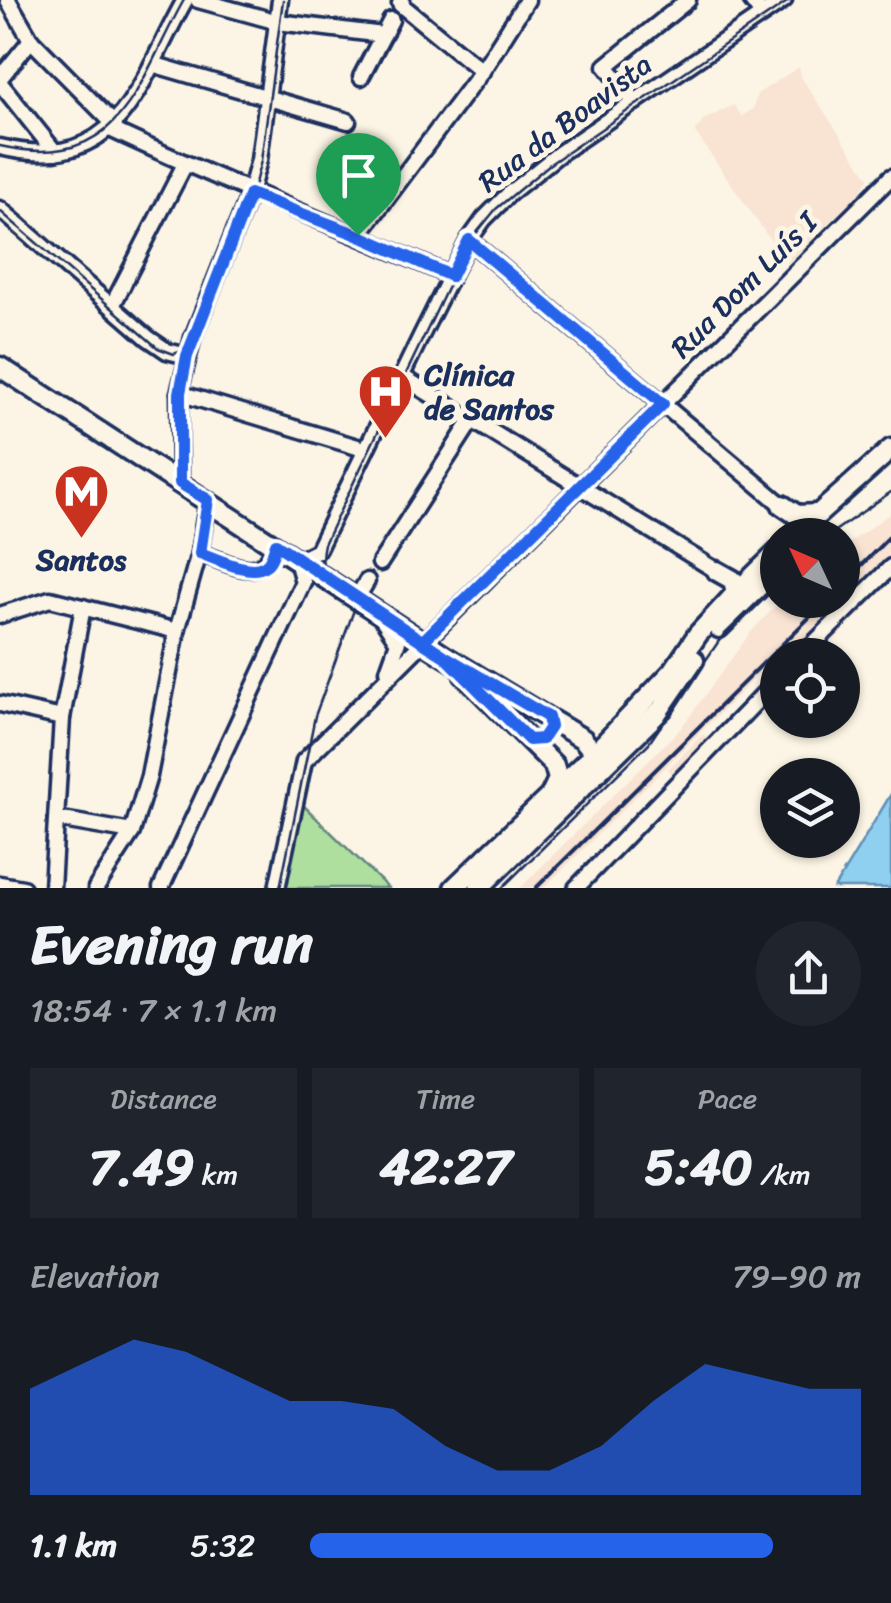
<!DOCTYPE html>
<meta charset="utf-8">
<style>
:root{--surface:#171b24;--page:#20242c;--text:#f1f3f6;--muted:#9ea1a6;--accent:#2563eb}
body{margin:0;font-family:Sriracha,sans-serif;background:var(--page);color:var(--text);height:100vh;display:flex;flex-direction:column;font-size:38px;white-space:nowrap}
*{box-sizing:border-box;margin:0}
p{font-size:32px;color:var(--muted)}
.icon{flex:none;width:55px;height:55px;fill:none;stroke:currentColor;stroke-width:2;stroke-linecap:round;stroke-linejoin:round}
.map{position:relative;height:888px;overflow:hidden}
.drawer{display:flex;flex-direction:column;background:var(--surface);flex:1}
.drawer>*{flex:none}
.needle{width:65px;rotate:314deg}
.controls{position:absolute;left:760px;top:518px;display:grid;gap:20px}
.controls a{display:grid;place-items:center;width:100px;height:100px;border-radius:50%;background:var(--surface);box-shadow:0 2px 8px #0004;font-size:50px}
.pin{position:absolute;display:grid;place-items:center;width:85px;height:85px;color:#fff;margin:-102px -42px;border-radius:50% 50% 50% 0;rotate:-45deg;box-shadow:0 0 10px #0007}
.pin .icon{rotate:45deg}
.round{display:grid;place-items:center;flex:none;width:105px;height:105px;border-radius:52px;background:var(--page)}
.summary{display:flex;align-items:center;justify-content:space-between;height:170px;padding:0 30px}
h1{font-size:55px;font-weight:800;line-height:75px}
.stats{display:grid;grid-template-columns:repeat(3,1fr);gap:15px;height:170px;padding:10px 30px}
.stats div{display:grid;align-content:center;border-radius:0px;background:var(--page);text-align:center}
.stats b{font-size:50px;font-weight:800}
.stats small{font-size:28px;font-weight:400}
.stats p{font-size:28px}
.chart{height:280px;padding:20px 30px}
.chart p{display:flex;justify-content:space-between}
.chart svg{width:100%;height:180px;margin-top:10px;fill:var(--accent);opacity:.7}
ul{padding:0 30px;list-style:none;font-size:32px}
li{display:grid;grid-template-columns:160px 120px 1fr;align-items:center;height:75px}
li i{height:25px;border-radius:12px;background:var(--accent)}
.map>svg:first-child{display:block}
.built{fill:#f9e3d2}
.green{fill:#aedf9f;stroke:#64877e;stroke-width:2.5}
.water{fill:#8fcff0;stroke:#618fb6;stroke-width:2.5}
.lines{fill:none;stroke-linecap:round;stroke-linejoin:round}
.minor-casing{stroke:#1b2f5e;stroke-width:21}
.major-casing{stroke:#1b2f5e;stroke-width:25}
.minor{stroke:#fcf5e5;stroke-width:14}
.major{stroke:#fcf5e5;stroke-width:18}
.tram{stroke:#1b2f5e;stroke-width:2.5}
.rail{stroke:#1b2f5e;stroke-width:4}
.route-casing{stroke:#fff;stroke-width:20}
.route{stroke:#2563eb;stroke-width:12}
.labels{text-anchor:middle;stroke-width:10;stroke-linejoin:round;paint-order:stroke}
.street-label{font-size:30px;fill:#1b2f5e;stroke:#fcf5e5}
.poi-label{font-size:30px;font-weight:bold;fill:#1b2f5e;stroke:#fcf5e5;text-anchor:start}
</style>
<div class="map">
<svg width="891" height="888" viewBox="0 0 891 888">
<rect width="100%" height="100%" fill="#fcf5e5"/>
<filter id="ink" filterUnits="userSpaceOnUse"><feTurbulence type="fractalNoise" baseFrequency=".01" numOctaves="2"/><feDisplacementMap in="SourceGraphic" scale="20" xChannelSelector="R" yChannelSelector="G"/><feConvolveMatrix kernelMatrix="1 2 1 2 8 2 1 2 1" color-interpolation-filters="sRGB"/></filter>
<g filter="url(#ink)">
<!-- built -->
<g class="built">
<path d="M799 67 801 77 869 178 860 192 787 264 695 132 704 120 734 105 742 116 753 109 757 94Z"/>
<path d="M891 513V582L820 655H790L786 649 812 621 544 888H520L681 728 751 632 781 600H842L843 547Z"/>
<path d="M777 668V695L686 788 668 769 703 734 707 738Z"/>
</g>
<!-- green -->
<path class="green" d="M301 803 388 888H287Z"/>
<!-- water -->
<path class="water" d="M891 794V888H834Z"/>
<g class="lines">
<defs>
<g id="minor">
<path d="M8 0 31 40 115 125"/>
<path d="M198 0 278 22 383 35"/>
<path d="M402 0 400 4 482 71"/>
<path d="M751 0 761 13"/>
<path d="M152 64 348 121"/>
<path d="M361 77 391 20"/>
<path d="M0 78 31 40"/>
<path d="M0 83 55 152"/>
<path d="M635 102 606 66 688 0"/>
<path d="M110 129C222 182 338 226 451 276"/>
<path d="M0 147C121 176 138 83 185 0"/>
<path d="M0 209 148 338 167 351 187 356"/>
<path d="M359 235 482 71 527 0"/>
<path d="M469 240 782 505"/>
<path d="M112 306 185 164"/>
<path d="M401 376 717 571"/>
<path d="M179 393 364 449"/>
<path d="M180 483 179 393 193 337 250 193 259 160 280 0"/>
<path d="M199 553C232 563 261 586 276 544"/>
<path d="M380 563 472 420"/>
<path d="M356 599 367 581"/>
<path d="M0 615 50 599 177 631"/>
<path d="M382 618 398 642 388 670"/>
<path d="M802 655 891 567"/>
<path d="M0 704 62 718"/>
<path d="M57 819 132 832"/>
<path d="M0 884 23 888"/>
<path d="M52 888 62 718 83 607"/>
<path d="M96 888 132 832 149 776 177 631 199 553 208 500"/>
<path d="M161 888 303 582 296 557 303 558 317 551 421 336 469 240 484 219 510 193 560 153 784 0"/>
<path d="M277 888 304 761 891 177"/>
<path d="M576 888 778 679"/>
</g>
<g id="major">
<path d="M0 367 446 657 583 739 598 758 593 776"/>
<path d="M782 505 797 515 817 514"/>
<path d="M795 535 891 449"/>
<path d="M717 571 733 580 736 593"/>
<path d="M719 628 778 569"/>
<path d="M464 675 554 765 558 779 551 794"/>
<path d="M454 888 596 752 673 671 698 634 736 593 778 552"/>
<path d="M479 888 663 708 694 660"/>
</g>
</defs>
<!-- minor casing -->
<use href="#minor" class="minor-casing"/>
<!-- major casing -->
<use href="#major" class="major-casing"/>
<!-- minor -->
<use href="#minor" class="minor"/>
<!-- major -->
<use href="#major" class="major"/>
<!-- tram -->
<g class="tram">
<path d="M0 146C122 173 136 85 184 0"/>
<path d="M0 211 158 348 174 354 189 348 252 194 261 161 283 0"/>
<path d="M829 535 891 492"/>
<path d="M280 888 315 716 354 610C349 576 314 586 324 544L470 241 496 209 550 164 790 0"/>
<path d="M502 888 649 743 721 638 778 582"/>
</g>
<!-- rail -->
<g class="rail">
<path d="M842 585 891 535"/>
<path d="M536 888 827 600"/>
</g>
</g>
</g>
<g class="lines" filter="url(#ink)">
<defs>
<path id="route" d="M358 235 250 194 187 356 180 393V483L208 500 200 553C215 558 250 576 264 566 272 562 273 552 276 544L446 657 548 717 550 727 542 739 529 740 446 657 422 642 663 404 469 240 451 276 358 235"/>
</defs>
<!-- route casing -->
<use href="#route" class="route-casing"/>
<!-- route -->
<use href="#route" class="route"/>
</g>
<!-- icons -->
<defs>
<symbol id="hospital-pin" viewBox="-11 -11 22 30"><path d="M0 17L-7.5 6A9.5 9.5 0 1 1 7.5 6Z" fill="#c8321e" stroke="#fcf5e5"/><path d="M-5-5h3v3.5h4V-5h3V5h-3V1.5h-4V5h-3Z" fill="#fff"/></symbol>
<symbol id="metro-pin" viewBox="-11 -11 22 30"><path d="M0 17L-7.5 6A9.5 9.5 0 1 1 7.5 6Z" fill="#c8321e" stroke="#fcf5e5"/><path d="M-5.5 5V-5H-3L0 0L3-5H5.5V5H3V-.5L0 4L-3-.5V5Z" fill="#fff"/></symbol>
</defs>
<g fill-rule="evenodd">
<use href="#hospital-pin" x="354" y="360" width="63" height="86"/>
<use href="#metro-pin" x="50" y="460" width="63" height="86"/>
</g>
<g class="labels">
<!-- street labels -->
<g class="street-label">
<text transform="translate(565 123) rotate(-37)" y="10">Rua da Boavista</text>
<text transform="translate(744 285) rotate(-45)" y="10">Rua Dom Luís I</text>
</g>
<!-- poi labels -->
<g class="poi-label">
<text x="424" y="385">Clínica<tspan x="424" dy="34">de Santos</tspan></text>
<text x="81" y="570" text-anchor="middle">Santos</text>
</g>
</g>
</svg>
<div class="controls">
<a><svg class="needle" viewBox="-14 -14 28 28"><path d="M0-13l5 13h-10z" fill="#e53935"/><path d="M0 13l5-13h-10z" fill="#9ea1a6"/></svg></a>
<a><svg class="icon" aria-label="locate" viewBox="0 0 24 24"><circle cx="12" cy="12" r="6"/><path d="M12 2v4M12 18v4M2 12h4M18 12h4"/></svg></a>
<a><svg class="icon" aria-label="layers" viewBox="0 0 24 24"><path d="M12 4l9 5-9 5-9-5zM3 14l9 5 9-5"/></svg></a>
</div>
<div class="pin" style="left:358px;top:235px;background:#1e9e55"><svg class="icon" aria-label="arrive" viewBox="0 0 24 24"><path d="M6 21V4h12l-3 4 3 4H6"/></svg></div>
</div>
<section class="drawer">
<div class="summary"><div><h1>Evening run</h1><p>18:54 · 7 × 1.1 km</p></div><a class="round"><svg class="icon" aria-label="share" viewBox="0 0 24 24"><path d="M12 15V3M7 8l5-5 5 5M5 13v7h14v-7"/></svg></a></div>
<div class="stats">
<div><p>Distance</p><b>7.49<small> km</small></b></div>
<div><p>Time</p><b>42:27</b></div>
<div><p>Pace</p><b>5:40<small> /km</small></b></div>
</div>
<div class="chart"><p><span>Elevation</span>79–90 m</p>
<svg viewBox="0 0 160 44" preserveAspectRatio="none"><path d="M0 44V18L10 12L20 6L30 9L40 15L50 21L60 21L70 23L80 32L90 38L100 38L110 32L120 21L130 12L140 15L150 18L160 18V44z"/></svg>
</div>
<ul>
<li><b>1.1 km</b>5:32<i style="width:84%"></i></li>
</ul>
</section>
